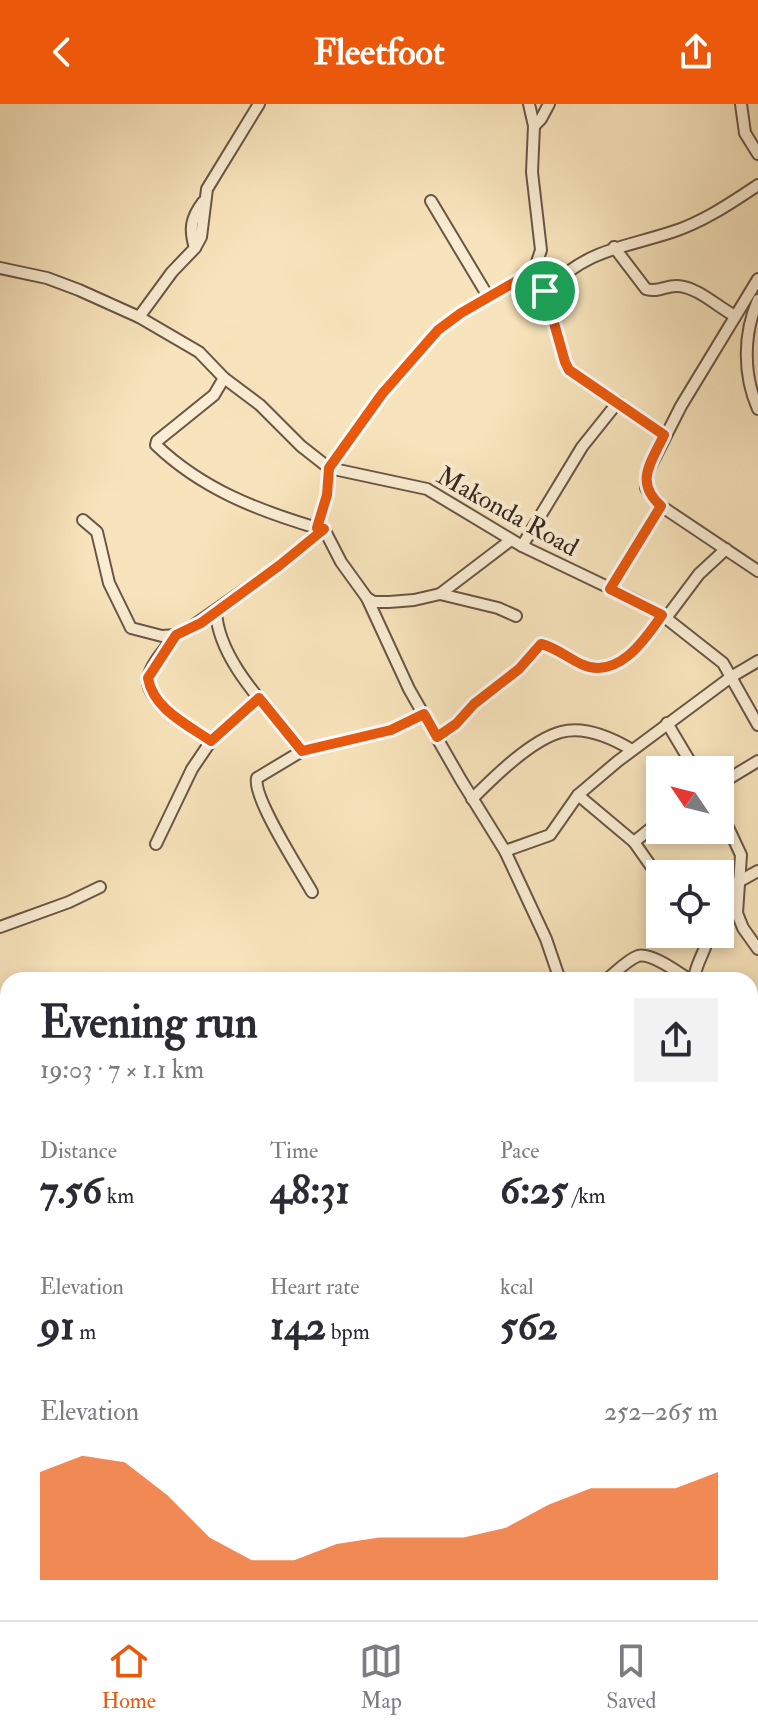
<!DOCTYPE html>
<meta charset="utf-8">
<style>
:root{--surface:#fff;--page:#f2f2f3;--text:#2b2b33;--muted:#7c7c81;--line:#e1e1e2;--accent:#ea580c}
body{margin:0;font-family:"IM FELL Double Pica",serif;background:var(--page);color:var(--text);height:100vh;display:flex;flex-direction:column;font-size:30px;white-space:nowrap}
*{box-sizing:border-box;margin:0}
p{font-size:26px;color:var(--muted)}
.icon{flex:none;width:44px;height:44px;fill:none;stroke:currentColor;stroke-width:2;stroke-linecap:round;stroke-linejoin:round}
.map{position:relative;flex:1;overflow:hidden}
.panel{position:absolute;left:0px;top:868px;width:758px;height:648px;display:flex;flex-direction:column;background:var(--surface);border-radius:24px 24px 0 0;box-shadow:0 4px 12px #0003}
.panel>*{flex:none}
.needle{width:52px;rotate:305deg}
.controls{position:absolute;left:646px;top:652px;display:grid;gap:16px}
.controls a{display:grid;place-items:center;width:88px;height:88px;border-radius:0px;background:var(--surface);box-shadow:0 4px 12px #0003;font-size:40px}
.pin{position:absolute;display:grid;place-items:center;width:68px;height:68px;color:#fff;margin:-34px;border:4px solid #fff;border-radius:50%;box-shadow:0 2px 8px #0007}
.round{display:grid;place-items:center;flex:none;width:84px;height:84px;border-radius:0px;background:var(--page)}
.head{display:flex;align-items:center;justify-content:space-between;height:136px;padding:0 40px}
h1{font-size:44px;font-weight:700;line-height:60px}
.figures{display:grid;grid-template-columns:repeat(3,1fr);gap:12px;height:136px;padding:8px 40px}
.figures div{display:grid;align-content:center}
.figures b{font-size:40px;font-weight:700}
.figures small{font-size:22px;font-weight:400}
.figures p{font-size:22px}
.chart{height:224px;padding:16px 40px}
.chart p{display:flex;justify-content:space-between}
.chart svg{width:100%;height:144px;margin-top:8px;fill:var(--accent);opacity:.7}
header{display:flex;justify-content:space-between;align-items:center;height:104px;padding:0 40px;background:var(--accent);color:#fff;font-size:36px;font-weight:700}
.tab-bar{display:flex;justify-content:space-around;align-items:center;height:112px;border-top:2px solid var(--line);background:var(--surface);font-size:22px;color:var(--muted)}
.tab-bar a{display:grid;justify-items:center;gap:4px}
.tab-bar .current{color:var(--accent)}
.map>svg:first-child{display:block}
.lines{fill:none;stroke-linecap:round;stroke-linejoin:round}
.minor-casing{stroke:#695646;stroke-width:14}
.minor{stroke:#faedd3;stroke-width:10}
.route-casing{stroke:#fff;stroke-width:16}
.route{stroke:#ea580c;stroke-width:10}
.labels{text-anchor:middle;stroke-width:8;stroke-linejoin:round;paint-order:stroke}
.street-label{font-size:26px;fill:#39261f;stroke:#faedd3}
</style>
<header><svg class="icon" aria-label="back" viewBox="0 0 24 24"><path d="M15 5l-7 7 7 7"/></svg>Fleetfoot<svg class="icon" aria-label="share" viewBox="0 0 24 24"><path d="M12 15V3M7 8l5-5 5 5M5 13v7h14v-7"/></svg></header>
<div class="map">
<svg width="758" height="1516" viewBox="0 0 758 1516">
<rect width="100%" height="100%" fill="#f8e4bc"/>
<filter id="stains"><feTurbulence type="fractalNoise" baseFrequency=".0025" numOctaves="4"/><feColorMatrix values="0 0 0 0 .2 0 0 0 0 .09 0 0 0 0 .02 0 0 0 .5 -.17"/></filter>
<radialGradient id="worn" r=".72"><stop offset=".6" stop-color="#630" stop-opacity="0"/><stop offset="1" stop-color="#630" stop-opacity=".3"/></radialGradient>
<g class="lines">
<defs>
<g id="minor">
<path d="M741 0 745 29 758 50"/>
<path d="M534 22 541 15 549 0"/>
<path d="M431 97 489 194"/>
<path d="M614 143 646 185C659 189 666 181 678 182 697 183 718 203 735 212"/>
<path d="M195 144C189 125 191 114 203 98"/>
<path d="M0 164 47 174 79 186 139 213 199 248 224 274 260 301 301 342 329 364 427 385 522 442 639 498 662 511 723 559 758 621"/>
<path d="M534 167 545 187 565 258 569 266 664 331"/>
<path d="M758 175 681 302 648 367 646 384 661 402 758 467"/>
<path d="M545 187C591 144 616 146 672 128 703 118 731 99 758 81"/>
<path d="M758 196C743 230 743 271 758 305"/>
<path d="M139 213 172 168 195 144 201 133 207 85 259 0"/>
<path d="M224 274 214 291 157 337 156 341C202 385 257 406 317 424"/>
<path d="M83 416 97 428 109 479 131 524 162 532 176 531 187 526 280 461 324 425 317 424 327 391 329 364 382 290 438 226 461 209 534 167 541 146 532 68 534 22 529 0"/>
<path d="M324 425 341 458 367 494 409 585 461 676 505 747 546 835 560 876"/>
<path d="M522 442 582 343 618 298"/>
<path d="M610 485 661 402"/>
<path d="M440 490 498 504 516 512"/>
<path d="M367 494 374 498H389L414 496 440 490 511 436"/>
<path d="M216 507C218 558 272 608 302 647"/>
<path d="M666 514 699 470 726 445"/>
<path d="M176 531C167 543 150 560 148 575 146 599 194 625 211 637"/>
<path d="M667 619 695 666"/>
<path d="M437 633 449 626 474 600 519 565 541 540C555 543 568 554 581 560 617 577 645 536 662 511"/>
<path d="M720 680 758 657"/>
<path d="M578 691 634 738 660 775"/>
<path d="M472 695C493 674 531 636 561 628 584 622 612 634 632 646"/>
<path d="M720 706 741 751 737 809 743 824 758 845"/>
<path d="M634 738 660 717"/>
<path d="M156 740 192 665 211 637 259 594"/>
<path d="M505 747 550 731 578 691 618 657 731 573 758 557"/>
<path d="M312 788C301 768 252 693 257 674L302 647 391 626 424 610"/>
<path d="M720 788 758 767"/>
<path d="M0 823 69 798 100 783"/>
<path d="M606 876C615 869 627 856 638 852 651 848 679 869 690 876"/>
<path d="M694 876C695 859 707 846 709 830"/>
<path d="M750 966 758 959"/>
<path d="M0 984 8 986"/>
<path d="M750 1177 754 1197"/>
<path d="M750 1501 758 1502"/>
<path d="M70 1516 79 1508"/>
<path d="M551 1516 554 1508"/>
</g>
</defs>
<!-- minor casing -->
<use href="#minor" class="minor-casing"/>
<!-- minor -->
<use href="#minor" class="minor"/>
</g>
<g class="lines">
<defs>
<path id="route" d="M534 167 545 187 565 258 569 266 664 331C651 359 634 378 661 402L610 485 662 511C645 536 617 577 581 560 568 554 555 543 541 540L519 565 474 600 456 620 437 633 424 610 391 626 302 647 259 594 211 637C188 621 153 605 148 574L176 531 201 519 280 461 324 425 317 424 327 391 329 364 382 290 438 226 461 209Z"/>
</defs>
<!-- route casing -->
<use href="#route" class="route-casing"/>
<!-- route -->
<use href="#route" class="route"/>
</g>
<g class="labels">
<!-- street labels -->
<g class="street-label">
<text transform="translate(508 407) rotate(29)" y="9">Makonda Road</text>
</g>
</g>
<rect width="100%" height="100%" filter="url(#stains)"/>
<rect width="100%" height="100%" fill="url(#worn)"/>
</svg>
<div class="controls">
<a><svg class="needle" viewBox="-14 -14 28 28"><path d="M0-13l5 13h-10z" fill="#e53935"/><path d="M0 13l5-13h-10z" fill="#7c7c81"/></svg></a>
<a><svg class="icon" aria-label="locate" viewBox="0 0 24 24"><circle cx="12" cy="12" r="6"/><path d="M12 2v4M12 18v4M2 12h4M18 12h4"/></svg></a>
</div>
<div class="pin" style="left:545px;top:187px;background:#1e9e55"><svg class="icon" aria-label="arrive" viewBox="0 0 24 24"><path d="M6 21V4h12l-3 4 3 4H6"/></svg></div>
<section class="panel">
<div class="head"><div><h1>Evening run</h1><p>19:03 · 7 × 1.1 km</p></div><a class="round"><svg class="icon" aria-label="share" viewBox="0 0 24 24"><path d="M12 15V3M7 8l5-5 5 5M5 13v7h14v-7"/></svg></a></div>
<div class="figures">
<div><p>Distance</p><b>7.56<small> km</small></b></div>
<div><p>Time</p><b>48:31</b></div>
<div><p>Pace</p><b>6:25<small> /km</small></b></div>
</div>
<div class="figures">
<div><p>Elevation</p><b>91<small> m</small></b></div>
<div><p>Heart rate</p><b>142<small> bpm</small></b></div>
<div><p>kcal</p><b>562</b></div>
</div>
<div class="chart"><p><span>Elevation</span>252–265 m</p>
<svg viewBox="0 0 160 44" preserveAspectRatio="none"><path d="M0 44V11L10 6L20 8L30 18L40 31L50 38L60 38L70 33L80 31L90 31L100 31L110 28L120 21L130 16L140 16L150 16L160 11V44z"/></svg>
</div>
</section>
</div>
<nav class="tab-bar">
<a class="current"><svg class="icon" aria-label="home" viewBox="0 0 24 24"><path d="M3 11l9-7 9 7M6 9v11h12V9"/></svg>Home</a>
<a><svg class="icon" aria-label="map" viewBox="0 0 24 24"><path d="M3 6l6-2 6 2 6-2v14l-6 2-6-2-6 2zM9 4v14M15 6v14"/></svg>Map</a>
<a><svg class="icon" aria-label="saved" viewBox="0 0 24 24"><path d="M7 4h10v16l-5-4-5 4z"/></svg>Saved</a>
</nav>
